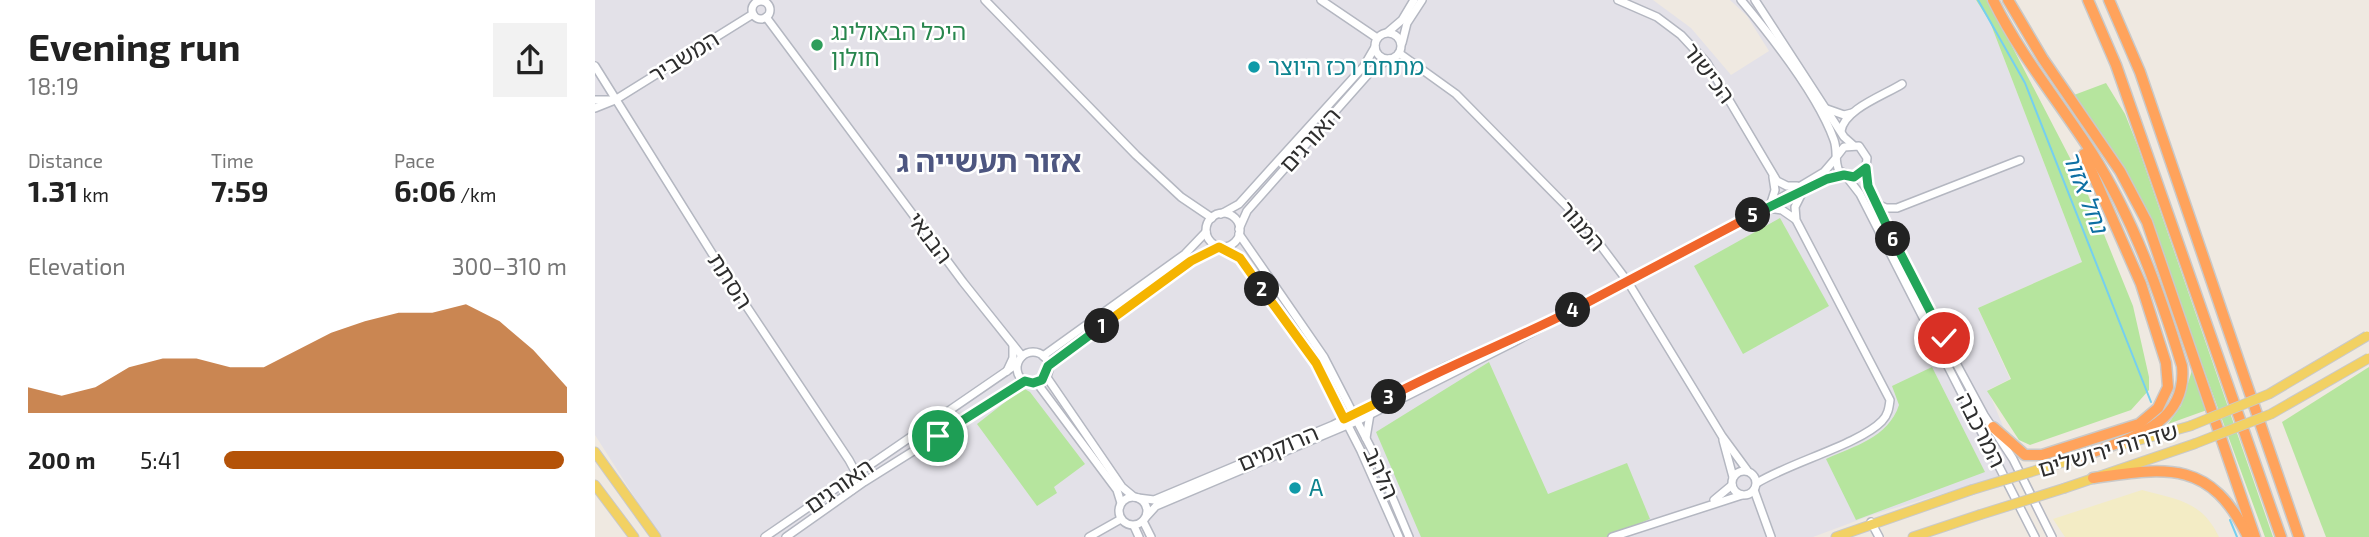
<!DOCTYPE html>
<meta charset="utf-8">
<style>
:root{--surface:#fff;--page:#f2f2f2;--text:#222;--muted:#767676;--accent:#b45309}
body{margin:0;font-family:"Exo 2","Noto Sans Hebrew",sans-serif;background:var(--page);color:var(--text);height:100vh;display:flex;flex-direction:column;font-size:26px;white-space:nowrap}
*{box-sizing:border-box;margin:0}
p{font-size:23px;color:var(--muted)}
.icon{flex:none;width:38px;height:38px;fill:none;stroke:currentColor;stroke-width:2;stroke-linecap:round;stroke-linejoin:round}
.map{position:relative;flex:1;overflow:hidden}
.panel{display:flex;flex-direction:column;background:var(--surface);width:595px}
.panel>*{flex:none}
.pin{position:absolute;display:grid;place-items:center;width:60px;height:60px;color:#fff;margin:-30px;border:4px solid #fff;border-radius:50%;box-shadow:0 2px 7px #0007}
.km{position:absolute;width:35px;height:35px;margin:-18px;border-radius:50%;background:#222;color:#fff;font-size:19px;line-height:35px;text-align:center}
.round{display:grid;place-items:center;flex:none;width:74px;height:74px;border-radius:0px;background:var(--page)}
.headline{display:flex;align-items:center;justify-content:space-between;height:119px;padding:0 28px}
h1{font-size:38px;font-weight:700;line-height:52px}
.figures{display:grid;grid-template-columns:repeat(3,1fr);gap:10px;height:119px;padding:7px 28px}
.figures div{display:grid;align-content:center}
.figures b{font-size:30px;font-weight:700}
.figures small{font-size:19px;font-weight:400}
.figures p{font-size:19px}
.chart{height:196px;padding:14px 28px}
.chart p{display:flex;justify-content:space-between}
.chart svg{width:100%;height:126px;margin-top:7px;fill:var(--accent);opacity:.7}
ul{padding:0 28px;list-style:none;font-size:23px}
li{display:grid;grid-template-columns:112px 84px 1fr;align-items:center;height:52px}
li i{height:18px;border-radius:9px;background:var(--accent)}
main{display:flex;flex:1;min-height:0}
.map>svg:first-child{display:block}
.industrial{fill:#e3e1e8}
.green{fill:#b6e59e}
.sand{fill:#f3ecc5}
.lines{fill:none;stroke-linecap:round;stroke-linejoin:round}
.stream{stroke:#75cff0;stroke-width:2}
.minor-casing{stroke:#b4b7c1;stroke-width:10}
.major-casing{stroke:#c9c9c9;stroke-width:11}
.highway-casing{stroke:#c9c9c9;stroke-width:13}
.minor{stroke:#fff;stroke-width:7}
.major{stroke:#f2d163;stroke-width:9}
.highway{stroke:#ffa35c;stroke-width:10}
.major-bridge-casing{stroke:#c9c9c9;stroke-width:11;stroke-linecap:butt}
.major-bridge{stroke:#f2d163;stroke-width:9}
.split-1-casing{stroke:#fff;stroke-width:14}
.split-2-casing{stroke:#fff;stroke-width:14}
.split-3-casing{stroke:#fff;stroke-width:14}
.split-4-casing{stroke:#fff;stroke-width:14}
.split-5-casing{stroke:#fff;stroke-width:14}
.split-6-casing{stroke:#fff;stroke-width:14}
.split-7-casing{stroke:#fff;stroke-width:14}
.split-1{stroke:#22a559;stroke-width:9}
.split-2{stroke:#f5b400;stroke-width:9}
.split-3{stroke:#f5b400;stroke-width:9}
.split-4{stroke:#f0652b;stroke-width:9}
.split-5{stroke:#f0652b;stroke-width:9}
.split-6{stroke:#22a559;stroke-width:9}
.split-7{stroke:#22a559;stroke-width:9}
.leisure-dot{fill:#2e9e5b;stroke:#fff;stroke-width:2.5}
.culture-dot{fill:#0f9aa8;stroke:#fff;stroke-width:2.5}
.labels{text-anchor:middle;stroke-width:5;stroke-linejoin:round;paint-order:stroke}
.leisure-label{font-size:23px;fill:#27864d;stroke:#fff;text-anchor:start}
.street-label{font-size:23px;fill:#2e2e2e;stroke:#fff}
.culture-label{font-size:23px;fill:#0d838f;stroke:#fff;text-anchor:start}
.water-label{font-size:24px;font-style:italic;fill:#0d6fa3;stroke:#fff}
.district-label{font-size:30px;font-weight:bold;fill:#4d5680;stroke:#fff}
</style>
<main>
<section class="panel">
<div class="headline"><div><h1>Evening run</h1><p>18:19</p></div><a class="round"><svg class="icon" aria-label="share" viewBox="0 0 24 24"><path d="M12 15V3M7 8l5-5 5 5M5 13v7h14v-7"/></svg></a></div>
<div class="figures">
<div><p>Distance</p><b>1.31<small> km</small></b></div>
<div><p>Time</p><b>7:59</b></div>
<div><p>Pace</p><b>6:06<small> /km</small></b></div>
</div>
<div class="chart"><p><span>Elevation</span>300–310 m</p>
<svg viewBox="0 0 160 44" preserveAspectRatio="none"><path d="M0 44V35L10 38L20 35L30 28L40 25L50 25L60 28L70 28L80 22L90 16L100 12L110 9L120 9L130 6L140 12L150 22L160 35V44z"/></svg>
</div>
<ul>
<li><b>200 m</b>5:41<i style="width:99%"></i></li>
</ul>
</section>
<div class="map">
<svg width="1774" height="537" viewBox="0 0 1774 537">
<rect width="100%" height="100%" fill="#efe9e1"/>
<!-- industrial -->
<path class="industrial" d="M0 0H1058L1096 28 1136 75 1174 51 1152 16 1135 0H1381L1395 22 1487 262 1383 308 1415 379 1393 390 1426 470 1277 515 1218 537H65L0 435Z"/>
<!-- green -->
<g class="green">
<path d="M1381 0H1393L1489 185 1538 306 1554 377V390L1536 410 1435 445 1424 440 1392 391 1416 379 1383 308 1487 262 1395 22Z"/>
<path d="M1511 83 1530 114 1543 147 1678 537H1670L1551 211 1530 169 1479 95Z"/>
<path d="M1185 218 1234 306 1148 354 1099 266Z"/>
<path d="M894 362 953 494 1032 463 1055 519 1012 537H826L781 432Z"/>
<path d="M1337 367 1390 472 1261 520 1231 459C1259 446 1293 438 1304 405L1297 386Z"/>
<path d="M1598 367 1612 410 1573 424 1586 406Z"/>
<path d="M1774 367V537H1731L1687 422Z"/>
<path d="M428 388 435 392 490 464 459 487 462 493 442 506 382 424Z"/>
</g>
<!-- sand -->
<path class="sand" d="M1547 490C1583 500 1607 501 1624 537H1470L1458 519Z"/>
<g class="lines">
<!-- stream -->
<g class="stream">
<path d="M1383 0 1430 83 1556 402"/>
<path d="M1635 520 1642 537"/>
</g>
<defs>
<g id="minor">
<path d="M390 0 541 155 586 197 617 218"/>
<path d="M726 0 782 38"/>
<path d="M1023 0 1062 17 1086 35 1112 63 1182 181 1192 186H1202"/>
<path d="M1146 0C1177 37 1223 95 1239 140 1243 151 1239 161 1244 171L1259 177 1271 168 1272 158 1264 146 1249 147 1242 156"/>
<path d="M1160 0 1249 137 1258 145"/>
<circle cx="166" cy="10" r="9"/>
<path d="M171 17 368 282 427 356"/>
<path d="M793 32 807 20 819 0"/>
<circle cx="793" cy="46" r="13"/>
<path d="M807 43 812 23 827 0"/>
<path d="M804 53 861 94 991 226 1033 282 1127 436 1152 470"/>
<path d="M0 66 128 271 254 460 261 473 257 490"/>
<path d="M0 100H15"/>
<path d="M0 108 20 100 158 14"/>
<path d="M1232 109 1249 115 1257 113"/>
<path d="M1246 131C1249 109 1290 95 1307 84"/>
<path d="M1271 168 1273 186 1335 315 1389 415 1418 459 1457 537"/>
<path d="M1251 176 1265 194 1440 537"/>
<path d="M1176 203 1180 190 1178 177"/>
<path d="M1183 203 1232 179 1249 175"/>
<path d="M1282 204 1291 208H1302L1425 160"/>
<path d="M1173 208 1187 210 1200 219"/>
<circle cx="628" cy="230" r="17"/>
<path d="M626 214 644 204 769 66 780 47"/>
<path d="M644 229 652 211 776 71 794 59"/>
<path d="M644 234 729 357 779 454 814 537"/>
<path d="M629 247 645 258 721 363 766 451 804 537"/>
<circle cx="438" cy="368" r="16"/>
<path d="M448 356 590 254 611 232"/>
<path d="M453 366 596 261 624 247"/>
<path d="M412 371 418 358V346"/>
<path d="M451 376 527 487 539 497"/>
<path d="M442 383 522 490 526 503"/>
<path d="M771 438 775 414"/>
<path d="M1128 440 1138 477"/>
<circle cx="1149" cy="483" r="12"/>
<path d="M1162 483C1194 463 1265 444 1287 421 1293 415 1294 408 1295 400L1201 220 1200 207 1208 191"/>
<path d="M1159 490 1176 537"/>
<circle cx="538" cy="511" r="14"/>
<path d="M543 498 559 500 738 425 852 366 919 337"/>
<path d="M1119 500 1137 485"/>
<path d="M551 517 561 506 762 421 919 342 1154 217 1229 172 1241 158"/>
<path d="M548 521 556 537"/>
<path d="M1276 522 1284 537"/>
<path d="M539 526 544 537"/>
<path d="M170 537 422 364"/>
<path d="M191 537 269 482 430 381"/>
<path d="M494 537 526 519"/>
<path d="M1017 537 1147 495"/>
</g>
<g id="major">
<path d="M1530 444 1595 426"/>
<path d="M0 452 61 537"/>
<path d="M1462 464 1489 456"/>
<path d="M0 485 39 537"/>
<path d="M1470 488 1599 444"/>
<path d="M1241 537 1376 490"/>
<path d="M1318 537 1384 515"/>
</g>
<g id="highway">
<path d="M1398 0C1425 55 1464 102 1497 153 1538 218 1565 293 1587 366 1593 427 1531 439 1485 457"/>
<path d="M1413 0 1448 59 1525 171 1552 222 1660 537"/>
<path d="M1493 0 1521 65 1686 537"/>
<path d="M1514 0 1545 72 1704 537"/>
<path d="M1398 427 1430 455H1447L1544 424 1563 408 1573 387 1571 363 1546 284 1489 154"/>
<path d="M1498 478C1573 467 1616 460 1653 537"/>
</g>
</defs>
<!-- minor casing -->
<use href="#minor" class="minor-casing"/>
<!-- major casing -->
<use href="#major" class="major-casing"/>
<!-- highway casing -->
<use href="#highway" class="highway-casing"/>
<!-- minor -->
<use href="#minor" class="minor"/>
<!-- major -->
<use href="#major" class="major"/>
<!-- highway -->
<use href="#highway" class="highway"/>
<defs>
<g id="major-bridge">
<path d="M1595 426 1674 394 1772 336"/>
<path d="M1599 444 1676 414 1774 358"/>
<path d="M1376 490 1462 464"/>
<path d="M1384 515 1470 488"/>
</g>
</defs>
<!-- major-bridge casing -->
<use href="#major-bridge" class="major-bridge-casing"/>
<!-- major-bridge -->
<use href="#major-bridge" class="major-bridge"/>
</g>
<g class="lines">
<defs>
<path id="split-1" d="M343 436 430 381 438 383 447 380 453 366 507 326"/>
<path id="split-2" d="M507 326 596 261 624 247 645 258 667 289"/>
<path id="split-3" d="M667 289 721 363 749 419 794 397"/>
<path id="split-4" d="M794 397C854 365 917 341 978 310"/>
<path id="split-5" d="M978 310 1158 215"/>
<path id="split-6" d="M1158 215 1232 179 1249 175 1259 177 1271 168 1273 186 1298 239"/>
<path id="split-7" d="M1298 239 1349 338"/>
</defs>
<!-- split-1 casing -->
<use href="#split-1" class="split-1-casing"/>
<!-- split-2 casing -->
<use href="#split-2" class="split-2-casing"/>
<!-- split-3 casing -->
<use href="#split-3" class="split-3-casing"/>
<!-- split-4 casing -->
<use href="#split-4" class="split-4-casing"/>
<!-- split-5 casing -->
<use href="#split-5" class="split-5-casing"/>
<!-- split-6 casing -->
<use href="#split-6" class="split-6-casing"/>
<!-- split-7 casing -->
<use href="#split-7" class="split-7-casing"/>
<!-- split-1 -->
<use href="#split-1" class="split-1"/>
<!-- split-2 -->
<use href="#split-2" class="split-2"/>
<!-- split-3 -->
<use href="#split-3" class="split-3"/>
<!-- split-4 -->
<use href="#split-4" class="split-4"/>
<!-- split-5 -->
<use href="#split-5" class="split-5"/>
<!-- split-6 -->
<use href="#split-6" class="split-6"/>
<!-- split-7 -->
<use href="#split-7" class="split-7"/>
</g>
<!-- markers -->
<circle class="leisure-dot" cx="222" cy="45" r="7"/>
<g class="culture-dot">
<circle cx="659" cy="67" r="7"/>
<circle cx="700" cy="488" r="7"/>
</g>
<g class="labels">
<!-- leisure labels -->
<g class="leisure-label">
<text x="236" y="40">היכל הבאולינג<tspan x="236" dy="26">חולון</tspan></text>
</g>
<!-- street labels -->
<g class="street-label">
<text transform="translate(89 57) rotate(-32)" y="8">המשביר</text>
<text transform="translate(1114 73) rotate(53)" y="8">הכישור</text>
<text transform="translate(715 140) rotate(-48)" y="8">האורגים</text>
<text transform="translate(987 226) rotate(49)" y="8">המנור</text>
<text transform="translate(335 238) rotate(53)" y="8">הבנאי</text>
<text transform="translate(135 281) rotate(57)" y="8">הסתת</text>
<text transform="translate(1386 430) rotate(63)" y="8">המרכבה</text>
<text transform="translate(683 448) rotate(-23)" y="8">הרוקמים</text>
<text transform="translate(1513 450) rotate(-16)" y="8">שדרות ירושלים</text>
<text transform="translate(786 473) rotate(66)" y="8">הלהב</text>
<text transform="translate(244 486) rotate(-35)" y="8">האורגים</text>
</g>
<!-- culture labels -->
<g class="culture-label">
<text x="673" y="75">מתחם רכז היוצר</text>
<text x="714" y="496">A</text>
</g>
<!-- water labels -->
<g class="water-label">
<text transform="translate(1490 192) rotate(69)" y="8">נחל אזור</text>
</g>
<!-- district labels -->
<g class="district-label">
<text x="394" y="172">אזור תעשייה ג</text>
</g>
</g>
</svg>
<div class="pin" style="left:343px;top:436px;background:#1e9e55"><svg class="icon" aria-label="arrive" viewBox="0 0 24 24"><path d="M6 21V4h12l-3 4 3 4H6"/></svg></div>
<div class="pin" style="left:1349px;top:338px;background:#d93025"><svg class="icon" aria-label="check" viewBox="0 0 24 24"><path d="M5 12l5 5 9-10"/></svg></div>
<b class="km" style="left:507px;top:326px">1</b>
<b class="km" style="left:667px;top:289px">2</b>
<b class="km" style="left:794px;top:397px">3</b>
<b class="km" style="left:978px;top:310px">4</b>
<b class="km" style="left:1158px;top:215px">5</b>
<b class="km" style="left:1298px;top:239px">6</b>
</div>
</main>
